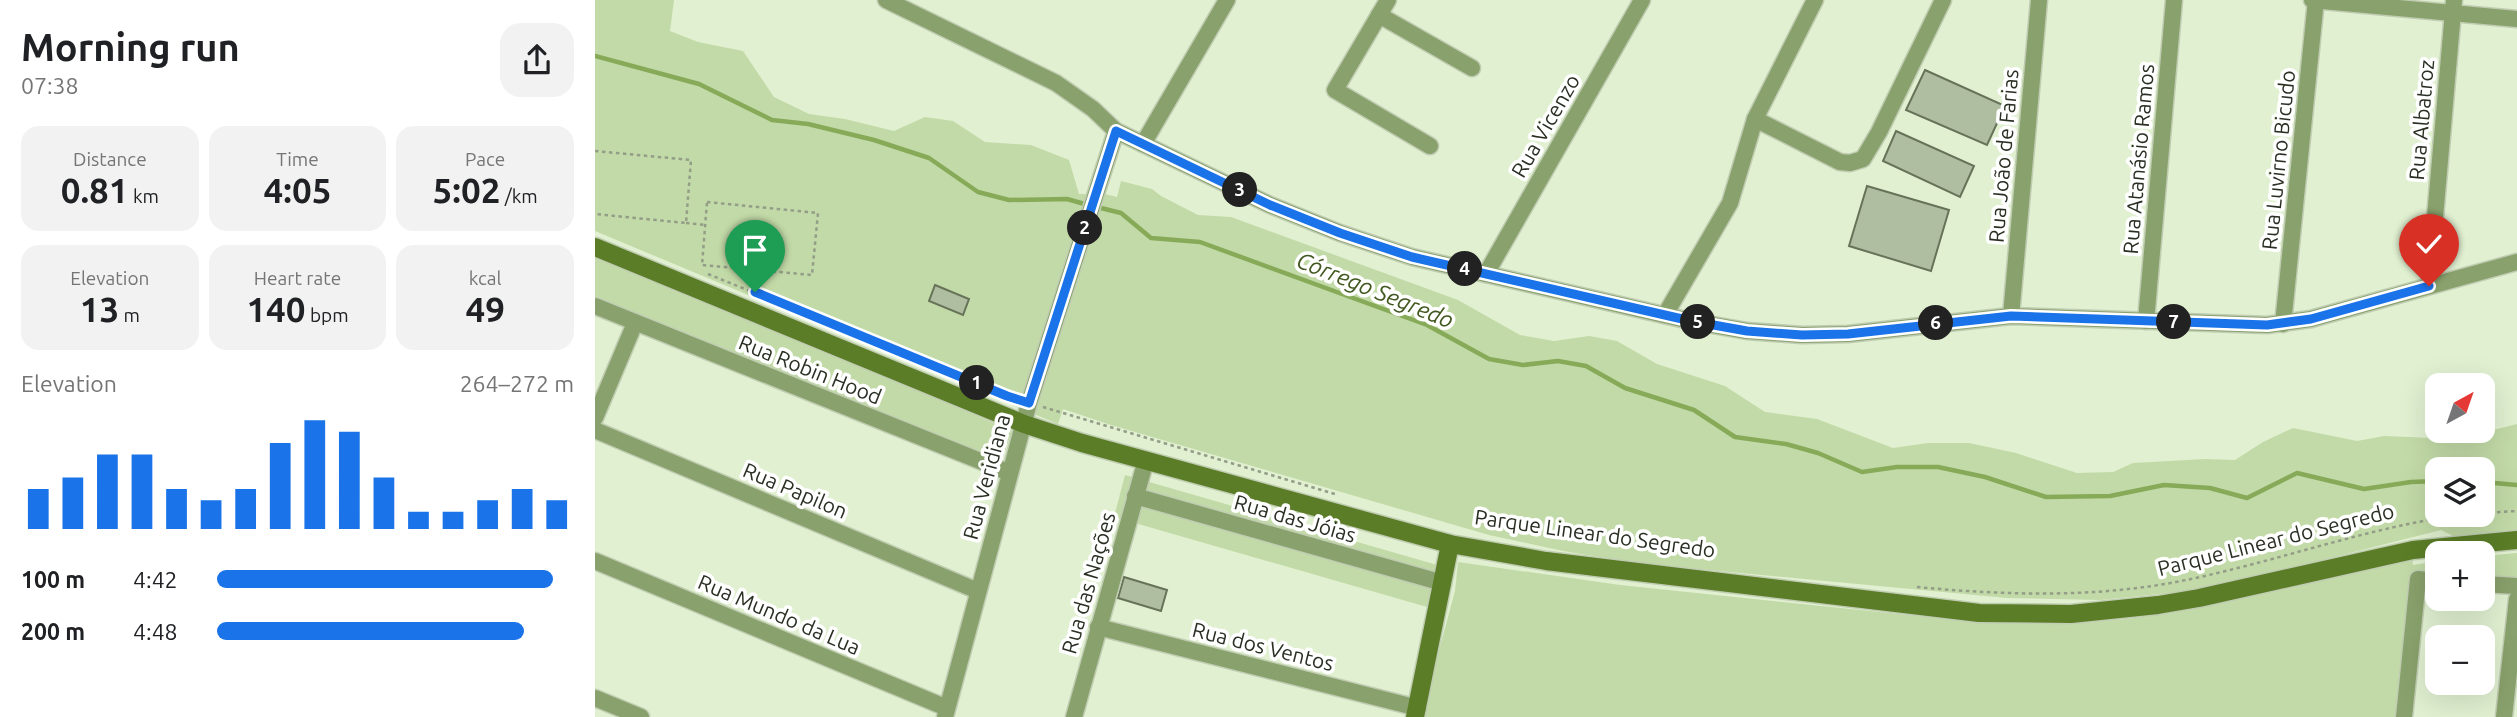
<!DOCTYPE html>
<meta charset="utf-8">
<style>
:root{--surface:#fff;--page:#f2f2f2;--text:#202124;--muted:#757577;--accent:#1a73e8}
body{margin:0;font-family:Ubuntu,sans-serif;background:var(--page);color:var(--text);height:100vh;display:flex;flex-direction:column;font-size:26px;white-space:nowrap}
*{box-sizing:border-box;margin:0}
p{font-size:23px;color:var(--muted)}
.icon{flex:none;width:38px;height:38px;fill:none;stroke:currentColor;stroke-width:2;stroke-linecap:round;stroke-linejoin:round}
.map{position:relative;flex:1;overflow:hidden}
.side{display:flex;flex-direction:column;background:var(--surface);width:595px}
.side>*{flex:none}
.needle{width:46px;rotate:40deg}
.fabs{position:absolute;left:1830px;top:373px;display:grid;gap:14px}
.fabs a{display:grid;place-items:center;width:70px;height:70px;border-radius:14px;background:var(--surface);box-shadow:0 7px 28px #0002;font-size:35px}
.pin{position:absolute;display:grid;place-items:center;width:60px;height:60px;color:#fff;margin:-72px -30px;border-radius:50% 50% 50% 0;rotate:-45deg;box-shadow:0 0 7px #0007}
.pin .icon{rotate:45deg}
.km{position:absolute;width:35px;height:35px;margin:-18px;border-radius:50%;background:#222;color:#fff;font-size:19px;line-height:35px;text-align:center}
.round{display:grid;place-items:center;flex:none;width:74px;height:74px;border-radius:21px;background:var(--page)}
.summary{display:flex;align-items:center;justify-content:space-between;height:119px;padding:0 21px}
h1{font-size:38px;font-weight:700;line-height:52px}
.stats{display:grid;grid-template-columns:repeat(3,1fr);gap:10px;height:119px;padding:7px 21px}
.stats div{display:grid;align-content:center;border-radius:18px;background:var(--page);text-align:center}
.stats b{font-size:35px;font-weight:700}
.stats small{font-size:19px;font-weight:400}
.stats p{font-size:19px}
.chart{height:196px;padding:14px 21px}
.chart p{display:flex;justify-content:space-between}
.chart svg{width:100%;height:126px;margin-top:7px;stroke:var(--accent);stroke-width:6}
ul{padding:0 21px;list-style:none;font-size:23px}
li{display:grid;grid-template-columns:112px 84px 1fr;align-items:center;height:52px}
li i{height:18px;border-radius:9px;background:var(--accent)}
main{display:flex;flex:1;min-height:0}
.map>svg:first-child{display:block}
.green{fill:#c2daa7;fill-rule:evenodd}
.lines{fill:none;stroke-linecap:round;stroke-linejoin:round}
.stream{stroke:#87aa59;stroke-width:4.5}
.building{fill:#afbda0;stroke:#677359;stroke-width:2}
.street-casing{stroke:#c0cdb2;stroke-width:19}
.secondary-casing{stroke:#c0cdb2;stroke-width:21}
.path{stroke:#939d87;stroke-width:2.5;stroke-dasharray:3.5 3.5;stroke-linecap:butt}
.street{stroke:#89a16c;stroke-width:16}
.secondary{stroke:#5b7d27;stroke-width:18}
.route-casing{stroke:#fff;stroke-width:14}
.route{stroke:#1a73e8;stroke-width:9}
.labels{text-anchor:middle;stroke-width:7;stroke-linejoin:round;paint-order:stroke}
.street-label{font-size:21px;fill:#2a2f24;stroke:#fff}
.water-label{font-size:23px;font-style:italic;fill:#41581f;stroke:#fff}
</style>
<main>
<section class="side">
<div class="summary"><div><h1>Morning run</h1><p>07:38</p></div><a class="round"><svg class="icon" aria-label="share" viewBox="0 0 24 24"><path d="M12 15V3M7 8l5-5 5 5M5 13v7h14v-7"/></svg></a></div>
<div class="stats">
<div><p>Distance</p><b>0.81<small> km</small></b></div>
<div><p>Time</p><b>4:05</b></div>
<div><p>Pace</p><b>5:02<small> /km</small></b></div>
</div>
<div class="stats">
<div><p>Elevation</p><b>13<small> m</small></b></div>
<div><p>Heart rate</p><b>140<small> bpm</small></b></div>
<div><p>kcal</p><b>49</b></div>
</div>
<div class="chart"><p><span>Elevation</span>264–272 m</p>
<svg viewBox="0 0 160 44" preserveAspectRatio="none"><path d="M5 44V30M15 44V26M25 44V18M35 44V18M45 44V30M55 44V34M65 44V30M75 44V14M85 44V6M95 44V10M105 44V26M115 44V38M125 44V38M135 44V34M145 44V30M155 44V34"/></svg>
</div>
<ul>
<li><b>100 m</b>4:42<i style="width:94%"></i></li>
<li><b>200 m</b>4:48<i style="width:86%"></i></li>
</ul>
</section>
<div class="map">
<svg width="1922" height="717" viewBox="0 0 1922 717">
<rect width="100%" height="100%" fill="#e1f0d1"/>
<!-- green -->
<g class="green">
<path d="M0 0H79L75 31 103 42 148 51 179 97 214 114 250 119 299 131 330 117 358 121 390 142 436 145 474 160 484 194H510L522 197 526 181 557 189 566 196 603 215 636 217 863 300 925 335 959 341 994 336 1022 341 1062 364 1130 386 1170 412 1222 419 1298 448 1333 443H1374L1421 453 1482 473 1518 472 1538 463 1610 459 1640 460 1668 442 1698 428 1762 441 1789 436 1838 438 1874 436 1922 424V540L1874 544 1846 530 1637 583 1594 591 1505 600 1412 598 1040 563 968 551 894 535 516 425 468 409 463 424 0 231ZM1843 469H1888V514H1843Z"/>
<path d="M0 252 417 431 407 460 0 300Z"/>
<path d="M530 475 849 567 839 609 519 517Z"/>
<path d="M1922 553V578L1888 577V556Z"/>
<path d="M1817 557 1818 565 1843 561V576L1818 580 1801 717H826L860 591 863 562 1025 585 1381 622C1442 625 1502 624 1562 615 1601 610 1639 599 1676 589 1723 577 1769 567 1817 557Z"/>
</g>
<g class="lines">
<!-- stream -->
<g class="stream">
<path d="M0 56 104 84 177 120 213 124 279 140 334 158 383 192 414 200 472 199 493 205"/>
<path d="M502 207 526 213 556 238 605 242 832 325 894 359 928 365 963 361 991 366 1030 388 1099 410 1140 437 1191 444 1223 453 1267 472 1302 467H1343L1390 477 1451 497 1515 496 1569 485 1615 488 1652 498 1702 473 1769 489 1816 482 1843 481"/>
<path d="M1888 482 1922 485"/>
</g>
</g>
<!-- building -->
<g class="building">
<path d="M1330 70 1410 106 1392 145 1311 110Z"/>
<path d="M1301 131 1379 166 1365 197 1288 161Z"/>
<path d="M1272 186 1354 210 1336 271 1254 246Z"/>
<path d="M340 285 374 299 368 315 334 301Z"/>
<path d="M529 577 572 590 566 611 523 598Z"/>
</g>
<g class="lines">
<defs>
<g id="street">
<path d="M291 0 461 83 498 109 521 131 675 205 745 233 817 257 1095 321 1152 331 1207 335 1253 334 1416 316 1672 325 1716 319 1922 262"/>
<path d="M793 0 740 90 835 146"/>
<path d="M1717 0 1922 19"/>
<path d="M784 15 877 68"/>
<path d="M1160 119 1245 162 1255 163 1268 159 1284 132 1348 0"/>
<path d="M548 144 632 0"/>
<path d="M891 274 1047 0"/>
<path d="M1834 286 1859 0"/>
<path d="M0 306 415 473"/>
<path d="M1070 315 1135 203 1160 119 1220 0"/>
<path d="M1416 316 1444 0"/>
<path d="M1551 321 1579 0"/>
<path d="M1688 324 1721 0"/>
<path d="M0 418 40 323"/>
<path d="M0 430 383 591"/>
<path d="M540 496 848 583"/>
<path d="M0 561 352 708"/>
<path d="M1888 584 1922 586"/>
<path d="M503 627 823 708"/>
<path d="M0 698 46 717"/>
<path d="M350 717 434 403 521 131"/>
<path d="M479 717 551 460"/>
<path d="M1809 717 1823 579 1843 581"/>
<path d="M1909 717 1922 599"/>
</g>
<g id="secondary">
<path d="M0 247 429 424 487 443 855 544 951 561 1384 613 1476 614 1563 605 1604 598 1818 550 1922 540"/>
<path d="M820 717 855 544"/>
</g>
</defs>
<!-- street casing -->
<use href="#street" class="street-casing"/>
<!-- secondary casing -->
<use href="#secondary" class="secondary-casing"/>
<!-- path -->
<g class="path">
<path d="M0 151 96 160 91 223 0 214"/>
<path d="M112 202 223 213 217 275 107 265Z"/>
<path d="M91 223 110 225"/>
<path d="M113 274 418 398"/>
<path d="M160 291 162 270"/>
<path d="M448 407 740 494"/>
<path d="M1888 513 1922 511"/>
<path d="M1322 587C1408 595 1496 598 1581 582 1679 563 1772 527 1871 514"/>
</g>
<!-- street -->
<use href="#street" class="street"/>
<!-- secondary -->
<use href="#secondary" class="secondary"/>
</g>
<g class="lines">
<defs>
<path id="route" d="M160 292 412 396 434 403 521 131 675 205 745 233 817 257 1096 321 1152 331 1207 335 1253 334 1416 316 1672 325 1716 319 1834 286"/>
</defs>
<!-- route casing -->
<use href="#route" class="route-casing"/>
<!-- route -->
<use href="#route" class="route"/>
</g>
<g class="labels">
<!-- street labels -->
<g class="street-label">
<text transform="translate(1827 120) rotate(-85)" y="7">Rua Albatroz</text>
<text transform="translate(951 126) rotate(-60)" y="7">Rua Vicenzo</text>
<text transform="translate(1409 156) rotate(-85)" y="7">Rua João de Farias</text>
<text transform="translate(1544 159) rotate(-85)" y="7">Rua Atanásio Ramos</text>
<text transform="translate(1684 160) rotate(-84)" y="7">Rua Luvirno Bicudo</text>
<text transform="translate(215 370) rotate(22)" y="7">Rua Robin Hood</text>
<text transform="translate(392 477) rotate(-75)" y="7">Rua Veridiana</text>
<text transform="translate(200 491) rotate(23)" y="7">Rua Papilon</text>
<text transform="translate(700 519) rotate(16)" y="7">Rua das Jóias</text>
<text transform="translate(1000 534) rotate(8)" y="7">Parque Linear do Segredo</text>
<text transform="translate(1681 540) rotate(-14)" y="7">Parque Linear do Segredo</text>
<text transform="translate(494 583) rotate(-74)" y="7">Rua das Nações</text>
<text transform="translate(184 615) rotate(23)" y="7">Rua Mundo da Lua</text>
<text transform="translate(668 647) rotate(14)" y="7">Rua dos Ventos</text>
</g>
<!-- water labels -->
<g class="water-label">
<text transform="translate(780 290) rotate(22)" y="8">Córrego Segredo</text>
</g>
</g>
</svg>
<div class="fabs">
<a><svg class="needle" viewBox="-14 -14 28 28"><path d="M0-13l5 13h-10z" fill="#e53935"/><path d="M0 13l5-13h-10z" fill="#757577"/></svg></a>
<a><svg class="icon" aria-label="layers" viewBox="0 0 24 24"><path d="M12 4l9 5-9 5-9-5zM3 14l9 5 9-5"/></svg></a>
<a>+</a>
<a>−</a>
</div>
<div class="pin" style="left:160px;top:292px;background:#1e9e55"><svg class="icon" aria-label="arrive" viewBox="0 0 24 24"><path d="M6 21V4h12l-3 4 3 4H6"/></svg></div>
<div class="pin" style="left:1834px;top:286px;background:#d93025"><svg class="icon" aria-label="check" viewBox="0 0 24 24"><path d="M5 12l5 5 9-10"/></svg></div>
<b class="km" style="left:382px;top:383px">1</b>
<b class="km" style="left:490px;top:228px">2</b>
<b class="km" style="left:645px;top:190px">3</b>
<b class="km" style="left:870px;top:269px">4</b>
<b class="km" style="left:1103px;top:322px">5</b>
<b class="km" style="left:1341px;top:323px">6</b>
<b class="km" style="left:1579px;top:322px">7</b>
</div>
</main>
